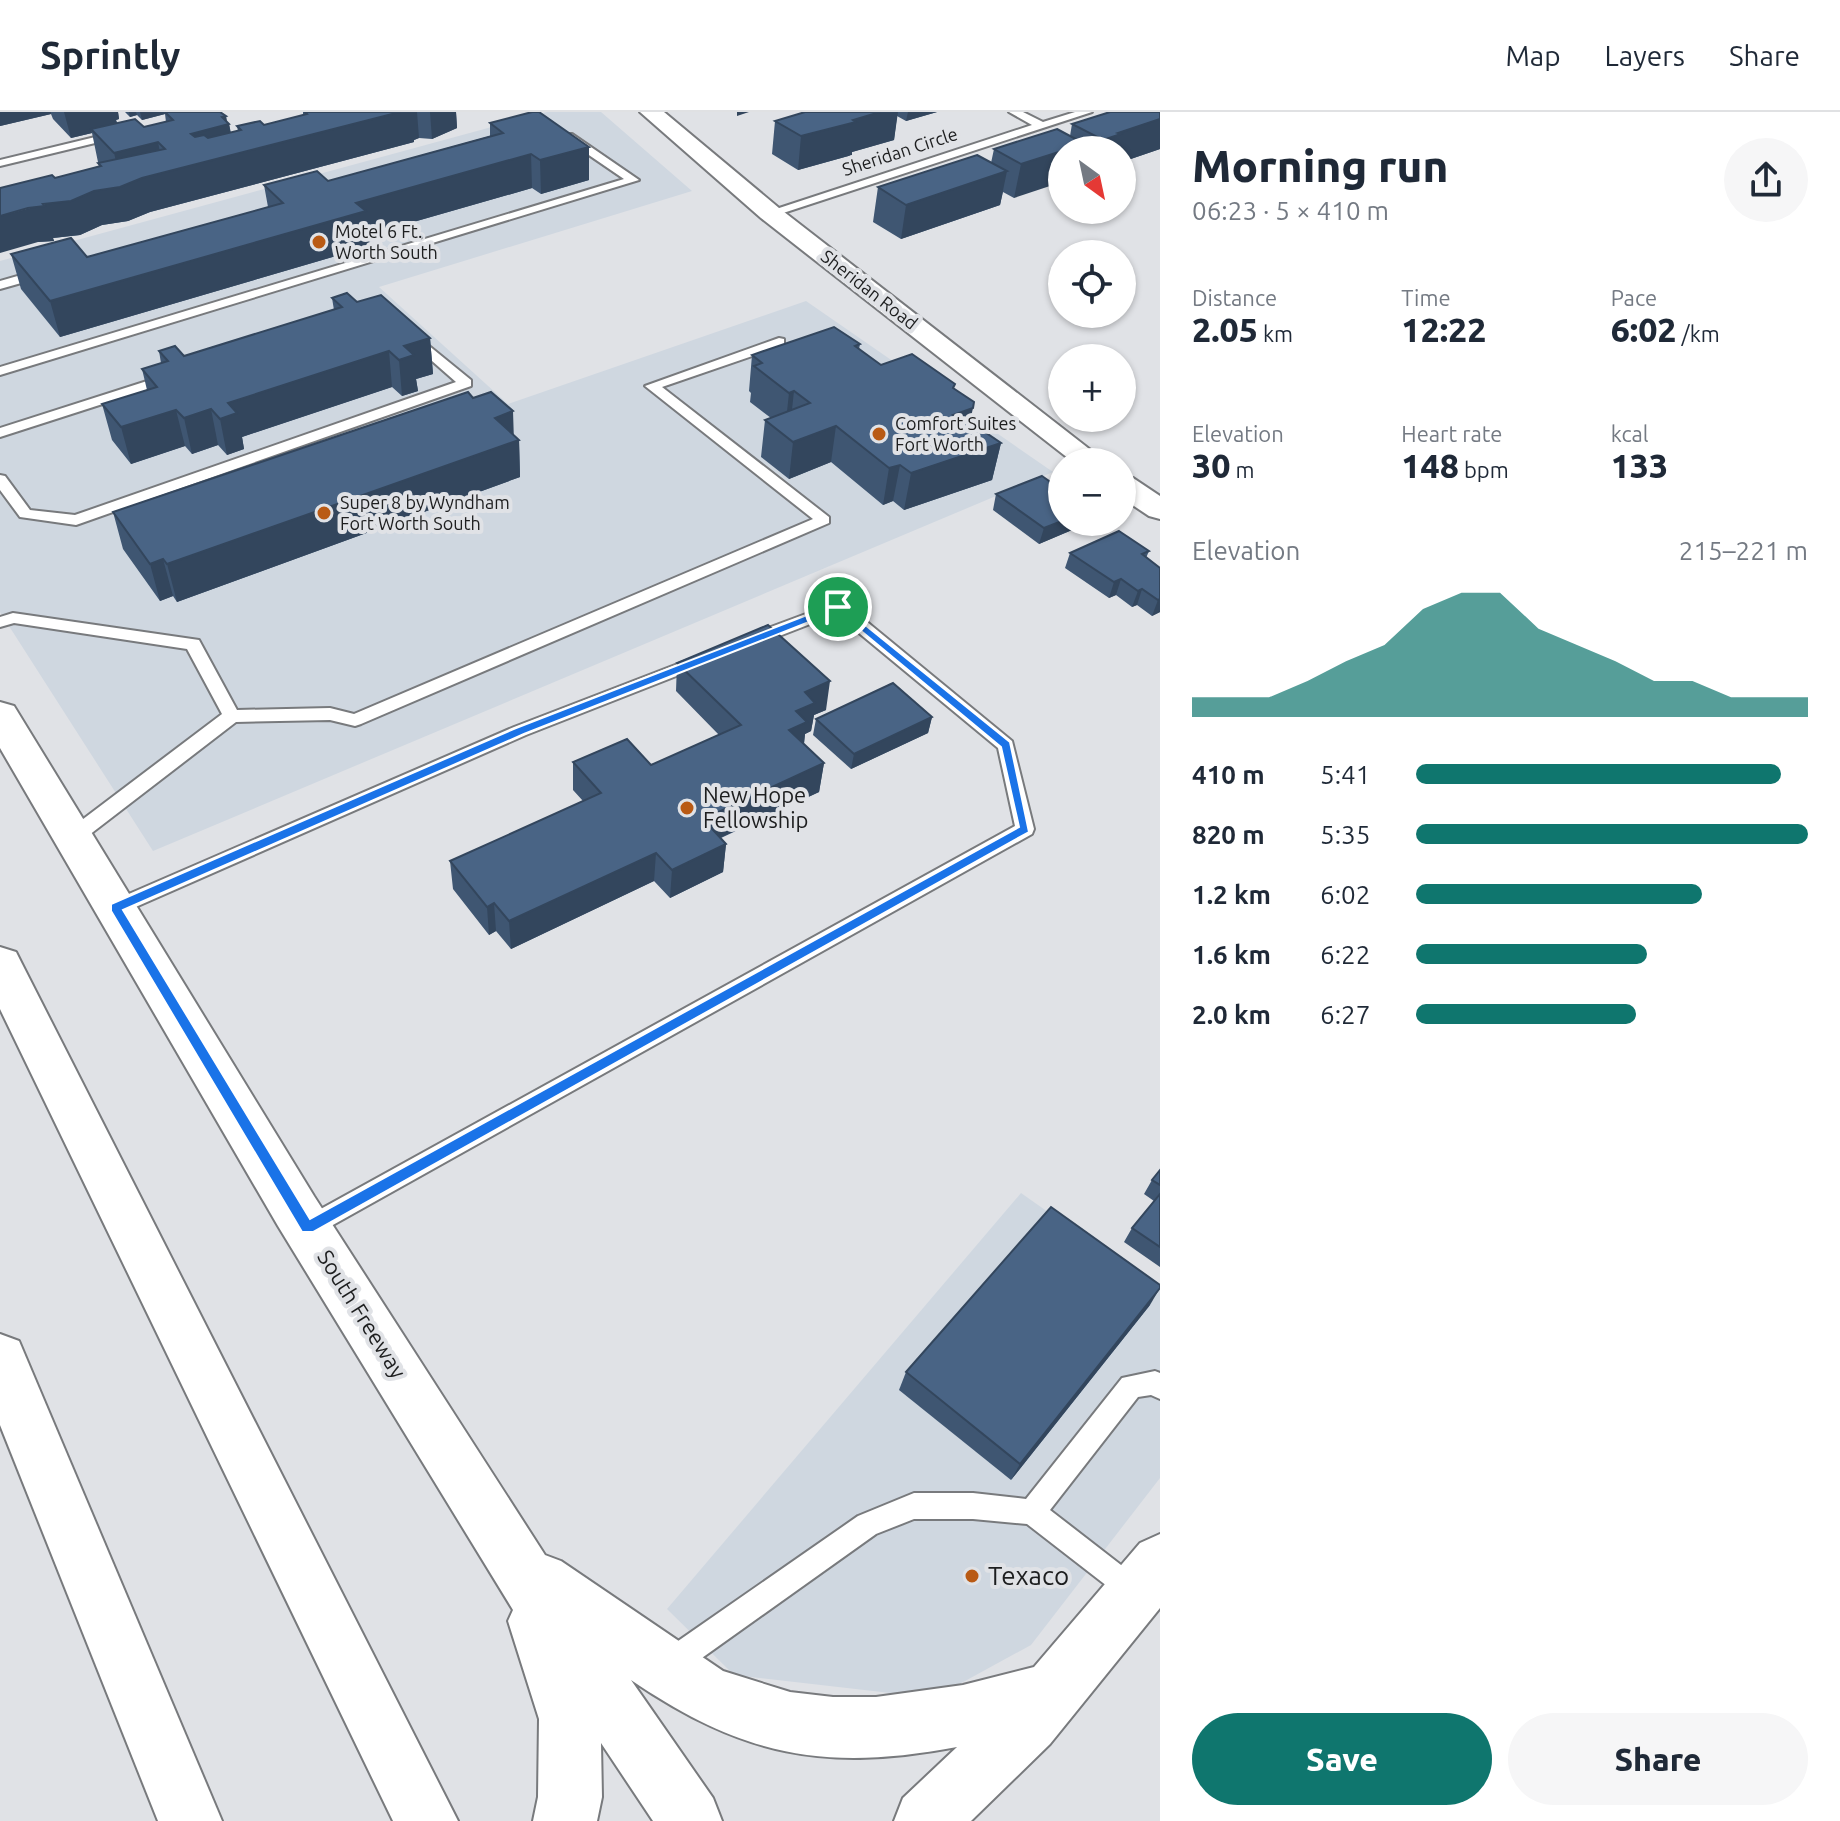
<!DOCTYPE html>
<meta charset="utf-8">
<style>
:root{--surface:#fff;--page:#f6f6f7;--text:#1f2937;--muted:#747a83;--line:#e0e1e3;--accent:#0f766e}
body{margin:0;font-family:Ubuntu,sans-serif;background:var(--page);color:var(--text);height:100vh;display:flex;flex-direction:column;font-size:30px;white-space:nowrap}
*{box-sizing:border-box;margin:0}
p{font-size:26px;color:var(--muted)}
.icon{flex:none;width:44px;height:44px;fill:none;stroke:currentColor;stroke-width:2;stroke-linecap:round;stroke-linejoin:round}
.map{position:relative;flex:1;overflow:hidden}
.details{display:flex;flex-direction:column;background:var(--surface);width:680px}
.details>*{flex:none}
.needle{width:52px;rotate:147deg}
.controls{position:absolute;left:1048px;top:24px;display:grid;gap:16px}
.controls a{display:grid;place-items:center;width:88px;height:88px;border-radius:50%;background:var(--surface);box-shadow:0 2px 6px #0004;font-size:40px}
.pin{position:absolute;display:grid;place-items:center;width:68px;height:68px;color:#fff;margin:-34px;border:4px solid #fff;border-radius:50%;box-shadow:0 2px 8px #0007}
.round{display:grid;place-items:center;flex:none;width:84px;height:84px;border-radius:42px;background:var(--page)}
.summary{display:flex;align-items:center;justify-content:space-between;height:136px;padding:0 32px}
h1{font-size:44px;font-weight:800;line-height:60px}
.metrics{display:grid;grid-template-columns:repeat(3,1fr);gap:12px;height:136px;padding:8px 32px}
.metrics div{display:grid;align-content:center}
.metrics b{font-size:34px;font-weight:800}
.metrics small{font-size:22px;font-weight:400}
.metrics p{font-size:22px}
.chart{height:224px;padding:16px 32px}
.chart p{display:flex;justify-content:space-between}
.chart svg{width:100%;height:144px;margin-top:8px;fill:var(--accent);opacity:.7}
.action{display:flex;gap:16px;margin-top:auto;padding:16px 32px}
.action a{flex:1;height:92px;border-radius:48px;background:var(--accent);color:#fff;font-size:32px;font-weight:800;line-height:92px;text-align:center}
.action a+a{background:var(--page);color:var(--text)}
ul{padding:0 32px;list-style:none;font-size:26px}
li{display:grid;grid-template-columns:128px 96px 1fr;align-items:center;height:60px}
li i{height:20px;border-radius:10px;background:var(--accent)}
header{display:flex;align-items:center;gap:48px;box-sizing:border-box;height:112px;padding:0 40px;background:var(--surface);border-bottom:2px solid var(--line)}
header strong{font-size:38px}
nav{display:flex;gap:44px;margin-inline-start:auto;font-size:28px}
main{display:flex;flex:1;min-height:0}
.map>svg:first-child{display:block}
.built{fill:#cfd7e0}
.lines{fill:none;stroke-linecap:round;stroke-linejoin:round}
.lane-casing{stroke:#787a7d;stroke-width:4}
.street-casing{stroke:#787a7d;stroke-width:4}
.secondary-casing{stroke:#787a7d;stroke-width:4}
.highway-casing{stroke:#787a7d;stroke-width:4}
.lane{fill:#fff;fill-rule:evenodd}
.street{fill:#fff;fill-rule:evenodd}
.secondary{fill:#fff;fill-rule:evenodd}
.highway{fill:#fff;fill-rule:evenodd}
.wall{fill:#3f5672}
.shaded-wall{fill:#33465d}
.building{fill:#496485;stroke:#33465d;stroke-width:2}
.route{fill:#1a73e8;stroke:#fff;stroke-width:2;fill-rule:evenodd}
.poi-dot{fill:#b95a14;stroke:#e0e2e6;stroke-width:3}
.labels{text-anchor:middle;stroke-width:8;stroke-linejoin:round;paint-order:stroke}
.far-street-label{font-size:18px;fill:#1d1e1f;stroke:#e0e2e6}
.far-poi-label{font-size:18px;fill:#1d1e1f;stroke:#e0e2e6;text-anchor:start}
.poi-label{font-size:22px;fill:#1d1e1f;stroke:#e0e2e6;text-anchor:start}
.street-label{font-size:22px;fill:#1d1e1f;stroke:#e0e2e6}
.near-poi-label{font-size:26px;fill:#1d1e1f;stroke:#e0e2e6;text-anchor:start}
</style>
<header>
<strong>Sprintly</strong>
<nav><a>Map</a><a>Layers</a><a>Share</a></nav>
</header>
<main>
<div class="map">
<svg width="1160" height="1709" viewBox="0 0 1160 1709">
<rect width="100%" height="100%" fill="#e0e2e6"/>
<!-- built -->
<g class="built">
<path d="M547 0H601L692 79 379 175 508 292 806 189 1053 360 153 739 0 500V149Z"/>
<path d="M1021 1081 1160 1179V1366L1031 1533 934 1586 734 1563 667 1497Z"/>
</g>
<g class="lines">
<defs>
<g id="lane">
<path d="M1009 0H1023L1043 10 1075 0H1092L774 104 764 101 1032 13Z"/>
<path d="M120 19 126 22 124 24 0 54V48Z"/>
<path d="M564 22H572L639 68 0 263V255L624 67 564 26Z"/>
<path d="M42 157 48 161 46 164 0 177V169Z"/>
<path d="M412 220 471 268V274L76 413 20 405 0 378V363L5 364 30 398 75 403 456 270 407 227 405 224Z"/>
<path d="M779 226 784 227V233L662 275 829 405V411L361 612 355 614 330 608 236 610 80 730H66L64 725 66 720 222 602 187 537 14 511 0 515V505L13 501 199 528 237 598 330 596 354 602 813 407 645 274Z"/>
<path d="M169 262 176 266 174 269 0 325V316Z"/>
<path d="M838 490 844 491 1012 629 1034 717 1032 722 315 1123 307 1126 299 1123 296 1116 299 1109 1015 714 998 636 836 502 756 533 750 534 742 529 744 525Z"/>
<path d="M701 543 707 544 709 548 707 552 526 623 122 801H108L105 796 108 791 514 615Z"/>
<path d="M1155 1259 1160 1261V1287L1151 1283 1138 1285 1050 1398 1143 1470 1147 1479 1143 1488 1134 1492 1125 1488 1027 1412 973 1407H914L876 1422 678 1563 668 1567 658 1563 654 1553 658 1543 858 1404 914 1381H973L1026 1387 1122 1266Z"/>
</g>
<g id="street">
<path d="M640 0H664L779 96 1106 350H1073L761 106Z"/>
<path d="M1122 363 1133 366 1160 384V407L1149 404 1122 386Z"/>
</g>
<path id="secondary" d="M0 590 14 594 314 1084 545 1443 561 1449 723 1559 790 1580 833 1585H876L963 1573 1034 1555 1140 1431 1160 1422V1496L1050 1632 971 1709H894L903 1686 957 1635C824 1660 743 1644 631 1568L713 1686 722 1709H653L601 1631 602 1685 597 1709H533L538 1685 539 1607 508 1509 513 1498 278 1114 0 636Z"/>
<g id="highway">
<path d="M0 835 16 840 22 852 458 1709H393L0 897Z"/>
<path d="M0 1222 19 1229 222 1709H158L0 1313Z"/>
</g>
</defs>
<!-- lane casing -->
<use href="#lane" class="lane-casing"/>
<!-- street casing -->
<use href="#street" class="street-casing"/>
<!-- secondary casing -->
<use href="#secondary" class="secondary-casing"/>
<!-- highway casing -->
<use href="#highway" class="highway-casing"/>
<!-- lane -->
<use href="#lane" class="lane"/>
<!-- street -->
<use href="#street" class="street"/>
<!-- secondary -->
<use href="#secondary" class="secondary"/>
<!-- highway -->
<use href="#highway" class="highway"/>
</g>
<!-- wall -->
<g class="wall">
<path d="M0 0H118L119 7 116 8 117 11 144 15 166 10 165 2 142 8 137 3 130 5 125 0H220L226 4 227 10 229 12 231 21 238 19 237 14 264 13 303 3V0H456L457 16 432 27 419 26 414 28V30L150 100 128 109 102 113 80 123 53 126 54 129 38 130 55 66 99 55 92 21 71 26 53 7 51 2 0 14Z"/>
<path d="M805 0H937L906 9 897 4 894 28 852 40V43L798 58 772 42 775 9Z"/>
<path d="M490 11 589 68 541 82 532 76 368 123 370 134 60 225 21 177 11 142 87 145 268 95 264 73 328 69 490 24Z"/>
<path d="M1072 12 1160 37 1122 50V38H1062L1014 86 1003 80 1000 93 901 127 873 110 878 75 991 51 994 37 1070 24Z"/>
<path d="M332 186 357 190 430 226 433 262 416 267 418 279 402 284 392 275 242 325 244 337 227 343 218 333 192 342 185 334 131 352 112 328 102 292 147 278 142 257 161 251 159 239 184 244 334 198Z"/>
<path d="M860 232 859 237 881 253 954 276 970 310 1001 331 992 368 904 398 893 389 883 393 831 350 789 367 761 345 765 308 771 306 750 290 751 281 749 279 752 243Z"/>
<path d="M473 286 513 299V323L519 328 520 365 177 490 173 484 160 489 123 437 113 400Z"/>
<path d="M1052 371 1072 418 1039 432 993 398 996 382Z"/>
<path d="M1149 439 1146 446 1160 456V500L1152 504 1137 493 1132 495 1116 483 1109 486 1065 456 1070 441Z"/>
<path d="M677 551 826 598 814 603 811 619 805 622 804 632 824 651 819 680 721 726 726 732 723 760 670 786 654 769 511 837 496 819 489 823 453 777 450 749 583 689 573 678V650L651 653 719 623 676 579Z"/>
<path d="M932 605 928 621 851 657 813 623 816 607Z"/>
<path d="M1160 1058V1155L1124 1130 1132 1116 1154 1089 1144 1082 1152 1068Z"/>
<path d="M1150 1193 1011 1368 899 1278 906 1260Z"/>
</g>
<!-- shaded-wall -->
<g class="shaded-wall">
<path d="M0 0H51V2L0 14Z"/>
<path d="M64 0H118L119 7 116 8 118 14 91 17 92 21 71 26Z"/>
<path d="M129 0H136L137 3 130 5Z"/>
<path d="M140 0H164L165 2 142 8Z"/>
<path d="M400 0H417L419 26 414 28V30L150 100 128 109 102 113 80 123 53 126 54 129 38 130 0 141V104L94 79 122 74 114 41 158 30 164 60 191 22 226 4 227 12H229L234 42Z"/>
<path d="M430 0H456L457 16 432 27Z"/>
<path d="M737 0H749L737 4Z"/>
<path d="M880 0H898L894 28 852 40V43L798 58 801 24Z"/>
<path d="M908 0H937L906 9Z"/>
<path d="M1160 7V37L1122 50V38H1100L1103 28 1118 21Z"/>
<path d="M1085 32 1083 38H1066Z"/>
<path d="M589 35V68L541 82 540 48Z"/>
<path d="M1062 39V70L1014 86 1021 52Z"/>
<path d="M531 42 532 76 368 123 370 134 60 225 50 189 356 91Z"/>
<path d="M1007 59 1000 93 901 127 906 93Z"/>
<path d="M430 226 433 262 416 267 418 279 402 284 399 248 404 234Z"/>
<path d="M389 239 392 275 242 325 244 337 227 343 220 307 228 291Z"/>
<path d="M794 279 790 316 785 318 789 281Z"/>
<path d="M973 296 965 332 953 303Z"/>
<path d="M211 297 218 333 192 342 184 306Z"/>
<path d="M176 298 185 334 131 352 121 315Z"/>
<path d="M513 299 514 330 519 328 520 365 177 490 167 452 495 306Z"/>
<path d="M836 314 831 350 789 367 793 330Z"/>
<path d="M1001 331 992 368 904 398 911 361Z"/>
<path d="M900 353 893 389 883 393 889 356Z"/>
<path d="M1062 409V410H1074L1072 418 1039 432 1044 416Z"/>
<path d="M163 447 173 484 160 489 150 452Z"/>
<path d="M1121 467 1116 483 1109 486 1114 470Z"/>
<path d="M1142 477 1137 493 1132 495 1138 479Z"/>
<path d="M1160 487V500L1152 504 1158 488Z"/>
<path d="M830 569 826 598 814 603 811 619 805 622 803 639 789 618 796 599 805 580Z"/>
<path d="M932 605 928 621 851 657 854 642Z"/>
<path d="M824 651 819 680 700 735 703 707Z"/>
<path d="M726 732 723 760 670 786 672 758Z"/>
<path d="M656 741 654 769 511 837 509 809Z"/>
<path d="M494 791 496 819 489 823 487 795Z"/>
<path d="M1160 1176 1150 1193 1011 1368 1020 1352Z"/>
</g>
<!-- building -->
<g class="building">
<path d="M165 0H220L226 4 222 5 229 12 191 22 195 25 204 23 208 26 241 18 237 14 260 9 264 13 307 2 305 0H400L142 66 120 75 94 79 71 89 43 92 45 94 28 96 0 104V76L52 63 55 66 101 54 98 51 165 37 158 30 114 41 91 17 135 7 144 15 173 8Z"/>
<path d="M532 0H539L589 35 540 48 531 42 356 91 366 99 50 189 11 142 71 126 87 145 283 91 264 73 317 59 328 69 503 21 490 11Z"/>
<path d="M805 0H880L853 8 856 10 801 24 775 9Z"/>
<path d="M1110 0H1160V7L1118 21 1121 22 1103 28 1072 12Z"/>
<path d="M1057 17 1085 32 1062 38V39L1021 52 994 37Z"/>
<path d="M977 43 1007 59 906 93 878 75Z"/>
<path d="M347 181 357 190 381 183 430 226 404 234 414 243 399 248 389 239 228 291 237 301 220 307 211 297 184 306 176 298 121 315 102 292 157 275 142 257 168 249 159 239 175 234 184 244 342 195 332 186Z"/>
<path d="M834 215 860 232 855 234 881 253 912 242 955 272 953 276 974 290 973 296 953 303 963 310 967 308 1001 331 911 361 900 353 889 356 836 314 793 330 765 308 810 291 794 279 789 281 754 254 762 251 752 243Z"/>
<path d="M468 280 473 286 491 280 513 299 495 306 519 328 167 452 163 447 150 452 113 400Z"/>
<path d="M1042 364 1052 371 1057 369 1062 373V387L1058 389 1062 392V409L1044 416 996 382Z"/>
<path d="M1119 419 1149 439 1142 442 1160 456V487L1158 488 1142 477 1138 479 1121 467 1114 470 1070 441Z"/>
<path d="M768 513 830 569 805 580 815 591 796 599 807 610 789 618 824 651 703 707 726 732 672 758 656 741 509 809 494 791 487 795 450 749 601 681 573 650 627 627 651 653 741 613 677 551Z"/>
<path d="M893 571 932 605 854 642 816 607Z"/>
<path d="M1160 1058V1073L1152 1068Z"/>
<path d="M1160 1082V1135L1132 1116Z"/>
<path d="M1051 1095 1160 1173V1176L1020 1352 906 1260Z"/>
</g>
<!-- route -->
<path class="route" d="M838 491 1010 630 1029 720 313 1120H302L111 799V792L516 616ZM837 499 1001 635 1019 715 310 1107 123 798 524 622Z"/>
<!-- markers -->
<g class="poi-dot">
<circle cx="319" cy="130" r="8"/>
<circle cx="879" cy="322" r="8"/>
<circle cx="324" cy="401" r="8"/>
<circle cx="687" cy="696" r="8"/>
<circle cx="972" cy="1464" r="8"/>
</g>
<g class="labels">
<!-- far-street labels -->
<g class="far-street-label">
<text transform="translate(900 40) rotate(-18)" y="6">Sheridan Circle</text>
<text transform="translate(869 178) rotate(38)" y="6">Sheridan Road</text>
</g>
<!-- far-poi labels -->
<g class="far-poi-label">
<text x="335" y="126">Motel 6 Ft.<tspan x="335" dy="21">Worth South</tspan></text>
<text x="895" y="318">Comfort Suites<tspan x="895" dy="21">Fort Worth</tspan></text>
<text x="340" y="397">Super 8 by Wyndham<tspan x="340" dy="21">Fort Worth South</tspan></text>
</g>
<!-- poi labels -->
<g class="poi-label">
<text x="703" y="691">New Hope<tspan x="703" dy="25">Fellowship</tspan></text>
</g>
<!-- street labels -->
<g class="street-label">
<text transform="translate(362 1202) rotate(58)" y="8">South Freeway</text>
</g>
<!-- near-poi labels -->
<g class="near-poi-label">
<text x="988" y="1473">Texaco</text>
</g>
</g>
</svg>
<div class="controls">
<a><svg class="needle" viewBox="-14 -14 28 28"><path d="M0-13l5 13h-10z" fill="#e53935"/><path d="M0 13l5-13h-10z" fill="#747a83"/></svg></a>
<a><svg class="icon" aria-label="locate" viewBox="0 0 24 24"><circle cx="12" cy="12" r="6"/><path d="M12 2v4M12 18v4M2 12h4M18 12h4"/></svg></a>
<a>+</a>
<a>−</a>
</div>
<div class="pin" style="left:838px;top:495px;background:#1e9e55"><svg class="icon" aria-label="arrive" viewBox="0 0 24 24"><path d="M6 21V4h12l-3 4 3 4H6"/></svg></div>
</div>
<section class="details">
<div class="summary"><div><h1>Morning run</h1><p>06:23 · 5 × 410 m</p></div><a class="round"><svg class="icon" aria-label="share" viewBox="0 0 24 24"><path d="M12 15V3M7 8l5-5 5 5M5 13v7h14v-7"/></svg></a></div>
<div class="metrics">
<div><p>Distance</p><b>2.05<small> km</small></b></div>
<div><p>Time</p><b>12:22</b></div>
<div><p>Pace</p><b>6:02<small> /km</small></b></div>
</div>
<div class="metrics">
<div><p>Elevation</p><b>30<small> m</small></b></div>
<div><p>Heart rate</p><b>148<small> bpm</small></b></div>
<div><p>kcal</p><b>133</b></div>
</div>
<div class="chart"><p><span>Elevation</span>215–221 m</p>
<svg viewBox="0 0 160 44" preserveAspectRatio="none"><path d="M0 44V38L10 38L20 38L30 33L40 27L50 22L60 11L70 6L80 6L90 17L100 22L110 27L120 33L130 33L140 38L150 38L160 38V44z"/></svg>
</div>
<ul>
<li><b>410 m</b>5:41<i style="width:93%"></i></li>
<li><b>820 m</b>5:35<i style="width:100%"></i></li>
<li><b>1.2 km</b>6:02<i style="width:73%"></i></li>
<li><b>1.6 km</b>6:22<i style="width:59%"></i></li>
<li><b>2.0 km</b>6:27<i style="width:56%"></i></li>
</ul>
<div class="action"><a>Save</a><a>Share</a></div>
</section>
</main>
